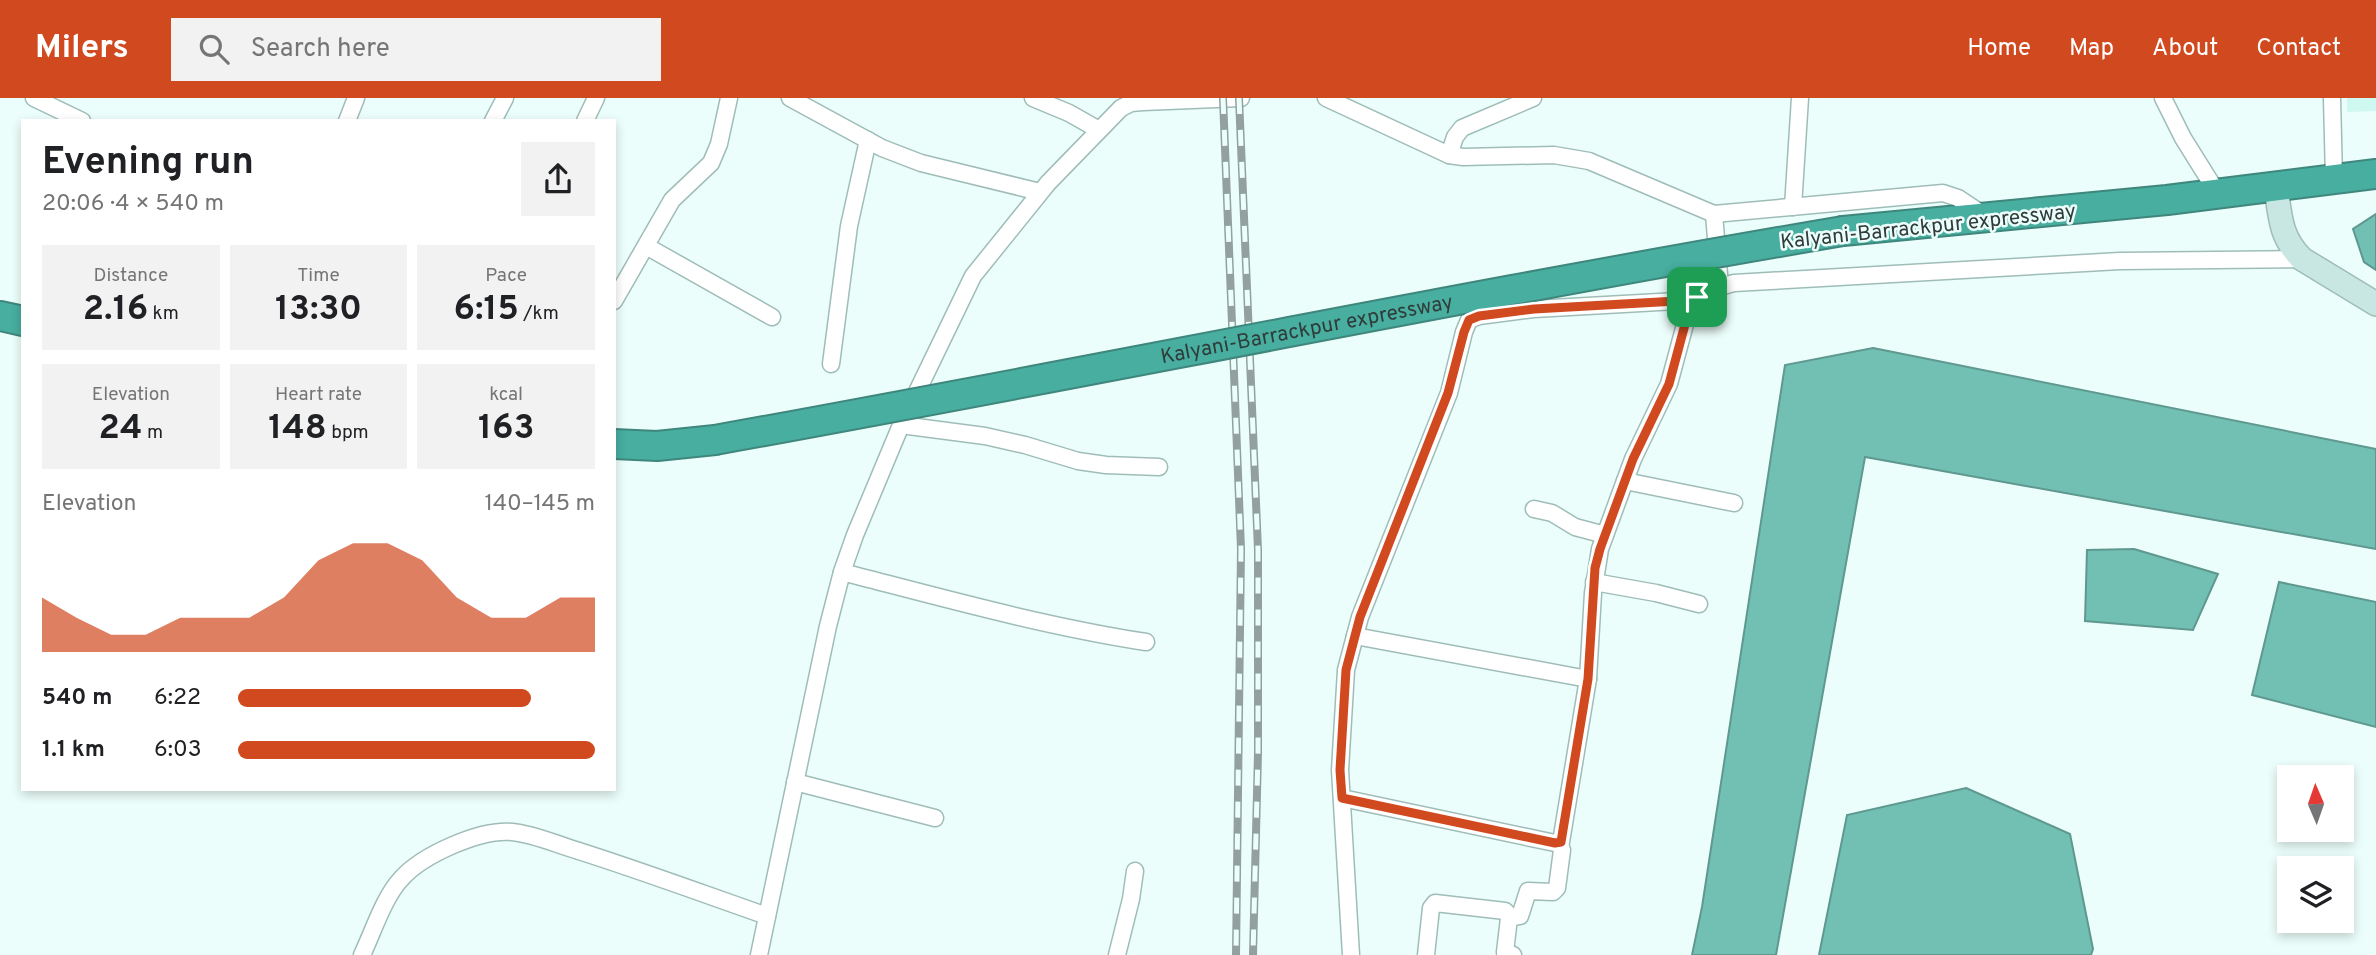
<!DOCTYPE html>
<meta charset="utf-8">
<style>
:root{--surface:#fff;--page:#f2f2f2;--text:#202124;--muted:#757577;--accent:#d1491f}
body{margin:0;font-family:Overpass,sans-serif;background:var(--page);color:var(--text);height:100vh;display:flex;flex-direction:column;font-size:26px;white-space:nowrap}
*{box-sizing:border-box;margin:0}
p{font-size:23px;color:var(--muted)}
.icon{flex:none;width:38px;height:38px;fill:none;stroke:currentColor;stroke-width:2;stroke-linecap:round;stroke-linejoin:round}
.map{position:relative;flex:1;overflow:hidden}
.panel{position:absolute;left:21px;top:21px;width:595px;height:672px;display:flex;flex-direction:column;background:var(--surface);border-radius:0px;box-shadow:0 4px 10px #0003}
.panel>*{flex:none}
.needle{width:46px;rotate:358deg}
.fabs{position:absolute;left:2277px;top:667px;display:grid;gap:14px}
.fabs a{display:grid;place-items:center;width:77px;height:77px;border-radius:0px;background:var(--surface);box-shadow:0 4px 10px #0003;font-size:35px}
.pin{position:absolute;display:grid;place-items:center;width:60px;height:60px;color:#fff;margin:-30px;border-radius:14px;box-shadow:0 4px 10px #0006}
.round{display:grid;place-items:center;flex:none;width:74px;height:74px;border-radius:0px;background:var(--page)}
.head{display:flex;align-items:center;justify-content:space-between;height:119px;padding:0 21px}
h1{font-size:38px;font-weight:700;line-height:52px}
.stats{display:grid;grid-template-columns:repeat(3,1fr);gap:10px;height:119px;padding:7px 21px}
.stats div{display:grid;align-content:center;border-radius:0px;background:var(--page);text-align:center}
.stats b{font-size:35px;font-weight:700}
.stats small{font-size:19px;font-weight:400}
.stats p{font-size:19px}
.chart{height:196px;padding:14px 21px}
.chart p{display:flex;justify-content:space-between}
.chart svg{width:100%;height:126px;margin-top:7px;fill:var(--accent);opacity:.7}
ul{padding:0 21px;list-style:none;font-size:23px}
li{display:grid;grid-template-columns:112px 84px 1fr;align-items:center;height:52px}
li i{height:18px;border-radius:9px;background:var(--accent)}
header{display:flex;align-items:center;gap:42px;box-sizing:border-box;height:98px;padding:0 35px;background:var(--accent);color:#fff}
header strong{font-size:33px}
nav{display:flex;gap:38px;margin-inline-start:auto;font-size:24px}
.search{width:490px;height:63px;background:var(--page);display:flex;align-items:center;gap:18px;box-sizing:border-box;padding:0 24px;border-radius:0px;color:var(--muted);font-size:26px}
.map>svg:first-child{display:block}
.built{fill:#cef8f0}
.water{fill:#72c0b4;stroke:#5e988f;stroke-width:2}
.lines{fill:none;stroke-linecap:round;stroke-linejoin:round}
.street-casing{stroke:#9fbdb8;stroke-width:19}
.secondary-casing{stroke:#9fbdb8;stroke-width:26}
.highway-casing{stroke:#3f867c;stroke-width:32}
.street{stroke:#fff;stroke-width:16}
.secondary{stroke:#c8e7e2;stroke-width:23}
.highway{stroke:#47aea0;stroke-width:28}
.rail-casing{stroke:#92a19e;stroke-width:8}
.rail{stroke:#ecfefb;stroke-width:5;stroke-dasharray:16;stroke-linecap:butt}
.highway-bridge-casing{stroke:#3f867c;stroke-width:32;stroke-linecap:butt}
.highway-bridge{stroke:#47aea0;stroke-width:28}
.route-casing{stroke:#fff;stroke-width:14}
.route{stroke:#d1491f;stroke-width:9}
.labels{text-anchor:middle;stroke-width:5;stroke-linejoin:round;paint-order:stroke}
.street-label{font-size:21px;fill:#303c3a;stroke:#ecfefb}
</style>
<header>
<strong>Milers</strong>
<div class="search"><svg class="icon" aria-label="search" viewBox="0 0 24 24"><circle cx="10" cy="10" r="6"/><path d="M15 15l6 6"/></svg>Search here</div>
<nav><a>Home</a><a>Map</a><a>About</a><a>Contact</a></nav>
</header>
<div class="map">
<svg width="2376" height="857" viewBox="0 0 2376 857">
<rect width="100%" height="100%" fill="#ecfefb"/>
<!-- built -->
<path class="built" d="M2347 0H2376V13L2347 14Z"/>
<!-- water -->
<g class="water">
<path d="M2376 116V172L2364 164 2353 131Z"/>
<path d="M1873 250 2376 351V451L1865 359 1776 857H1692L1702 809 1785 267Z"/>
<path d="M2134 451 2218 476 2193 532 2085 523 2087 452Z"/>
<path d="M2279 484 2376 504V629L2252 597Z"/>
<path d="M1966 690 2070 736 2093 851 2091 857H1819L1847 717Z"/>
</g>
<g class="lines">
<defs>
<g id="street">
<path d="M34 0 82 23"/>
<path d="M790 0 882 50 921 65 1040 94"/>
<path d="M1033 0 1069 15 1099 32"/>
<path d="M1326 0 1449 57 1463 59 1554 57 1589 63 1714 116 1943 95 1958 100 1985 118"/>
<path d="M2163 0 2183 40 2218 96"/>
<path d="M2332 0 2334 81"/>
<path d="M347 23 356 0"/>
<path d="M493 23 505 0"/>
<path d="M585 23 596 0"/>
<path d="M1449 57 1455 39 1462 30 1533 0"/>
<path d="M1793 109 1800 0"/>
<path d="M1714 116 1720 188"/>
<path d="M646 148 772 219"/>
<path d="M614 203 672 102 711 65 719 46 729 0"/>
<path d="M831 266 849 128 868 42"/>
<path d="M901 327 985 338 1025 347 1078 363 1106 367 1159 369"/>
<path d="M1625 383 1734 405"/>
<path d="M1534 411 1552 415 1575 429 1605 437"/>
<path d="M842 474C943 500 1043 528 1146 544"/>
<path d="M1594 484 1656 495 1699 506"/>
<path d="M1355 538 1588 581"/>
<path d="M795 684 935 720"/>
<path d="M1342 700 1555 745 1561 744 1588 581 1593 495 1600 451 1633 361 1669 286 1687 219 1697 199"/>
<path d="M362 857C373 834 384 799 401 781 422 757 480 731 512 734 534 736 558 747 579 753 642 773 704 796 767 818"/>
<path d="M759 857 828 528 842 474 855 437 901 327 973 178 1048 85 1121 10 1131 5 1143 4 1241 0"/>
<path d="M1117 857 1131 801 1135 773"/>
<path d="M1351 857 1340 672 1346 572 1360 519 1449 295 1464 234 1469 222 1479 218 1534 211 1677 203C1697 199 1714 190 1734 185L2120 163 2302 161"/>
<path d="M1426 857 1431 810 1435 805 1505 813 1511 819"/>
<path d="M1513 857 1505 854 1509 820 1520 818 1528 793 1553 794 1557 790 1562 752 1559 745"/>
</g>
<path id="secondary" d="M2276 89C2280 118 2280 139 2302 161L2376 206"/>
<g id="highway">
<path d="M1843 133 2167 102 2376 76"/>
<path d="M0 218 23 223"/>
<path d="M614 346 657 348 715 342"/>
</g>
</defs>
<!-- street casing -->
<use href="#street" class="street-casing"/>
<!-- secondary casing -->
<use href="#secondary" class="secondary-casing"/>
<!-- highway casing -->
<use href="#highway" class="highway-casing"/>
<!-- street -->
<use href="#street" class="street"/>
<!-- secondary -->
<use href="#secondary" class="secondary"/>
<!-- highway -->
<use href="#highway" class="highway"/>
<defs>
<g id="rail">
<path d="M1223 0 1241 451 1236 857"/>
<path d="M1239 0 1258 452V655L1253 857"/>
</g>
</defs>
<!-- rail casing -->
<use href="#rail" class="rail-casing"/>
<!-- rail -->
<use href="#rail" class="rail"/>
<defs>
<g id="highway-bridge">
<path id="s1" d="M715 342C1092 274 1466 197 1843 133"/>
</g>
</defs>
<!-- highway-bridge casing -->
<use href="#highway-bridge" class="highway-bridge-casing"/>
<!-- highway-bridge -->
<use href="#highway-bridge" class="highway-bridge"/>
</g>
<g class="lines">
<defs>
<path id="route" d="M1697 199 1687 219 1669 286 1633 361 1600 451 1595 470 1588 581 1561 744 1555 745 1342 700 1340 672 1346 572 1360 519 1448 295 1464 234 1469 222 1479 218 1534 211 1677 203Z"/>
</defs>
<!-- route casing -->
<use href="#route" class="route-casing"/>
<!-- route -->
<use href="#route" class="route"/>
</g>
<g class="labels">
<!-- street labels -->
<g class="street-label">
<text transform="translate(1928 128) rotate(-6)" y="7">Kalyani-Barrackpur expressway</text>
<text dy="7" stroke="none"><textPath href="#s1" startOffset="602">Kalyani-Barrackpur expressway</textPath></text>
</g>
</g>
</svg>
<div class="fabs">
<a><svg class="needle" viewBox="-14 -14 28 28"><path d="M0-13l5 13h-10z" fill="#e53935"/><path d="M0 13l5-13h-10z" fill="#757577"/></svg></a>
<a><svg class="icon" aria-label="layers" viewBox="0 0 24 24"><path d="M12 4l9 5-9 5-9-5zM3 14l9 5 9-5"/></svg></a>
</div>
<div class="pin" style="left:1697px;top:199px;background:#1e9e55"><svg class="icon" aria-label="arrive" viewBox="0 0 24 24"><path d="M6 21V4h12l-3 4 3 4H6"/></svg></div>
<section class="panel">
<div class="head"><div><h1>Evening run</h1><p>20:06 · 4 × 540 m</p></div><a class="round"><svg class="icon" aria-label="share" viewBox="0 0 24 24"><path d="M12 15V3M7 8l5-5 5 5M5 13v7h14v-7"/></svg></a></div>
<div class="stats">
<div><p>Distance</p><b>2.16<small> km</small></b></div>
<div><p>Time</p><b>13:30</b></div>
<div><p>Pace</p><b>6:15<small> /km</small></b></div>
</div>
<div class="stats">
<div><p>Elevation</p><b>24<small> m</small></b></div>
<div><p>Heart rate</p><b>148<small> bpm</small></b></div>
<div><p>kcal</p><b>163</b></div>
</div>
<div class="chart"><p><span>Elevation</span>140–145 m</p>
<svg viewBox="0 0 160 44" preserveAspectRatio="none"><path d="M0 44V25L10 32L20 38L30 38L40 32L50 32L60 32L70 25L80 12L90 6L100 6L110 12L120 25L130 32L140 32L150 25L160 25V44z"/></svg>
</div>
<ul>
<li><b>540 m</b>6:22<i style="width:82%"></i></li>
<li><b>1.1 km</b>6:03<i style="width:100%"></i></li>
</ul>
</section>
</div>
